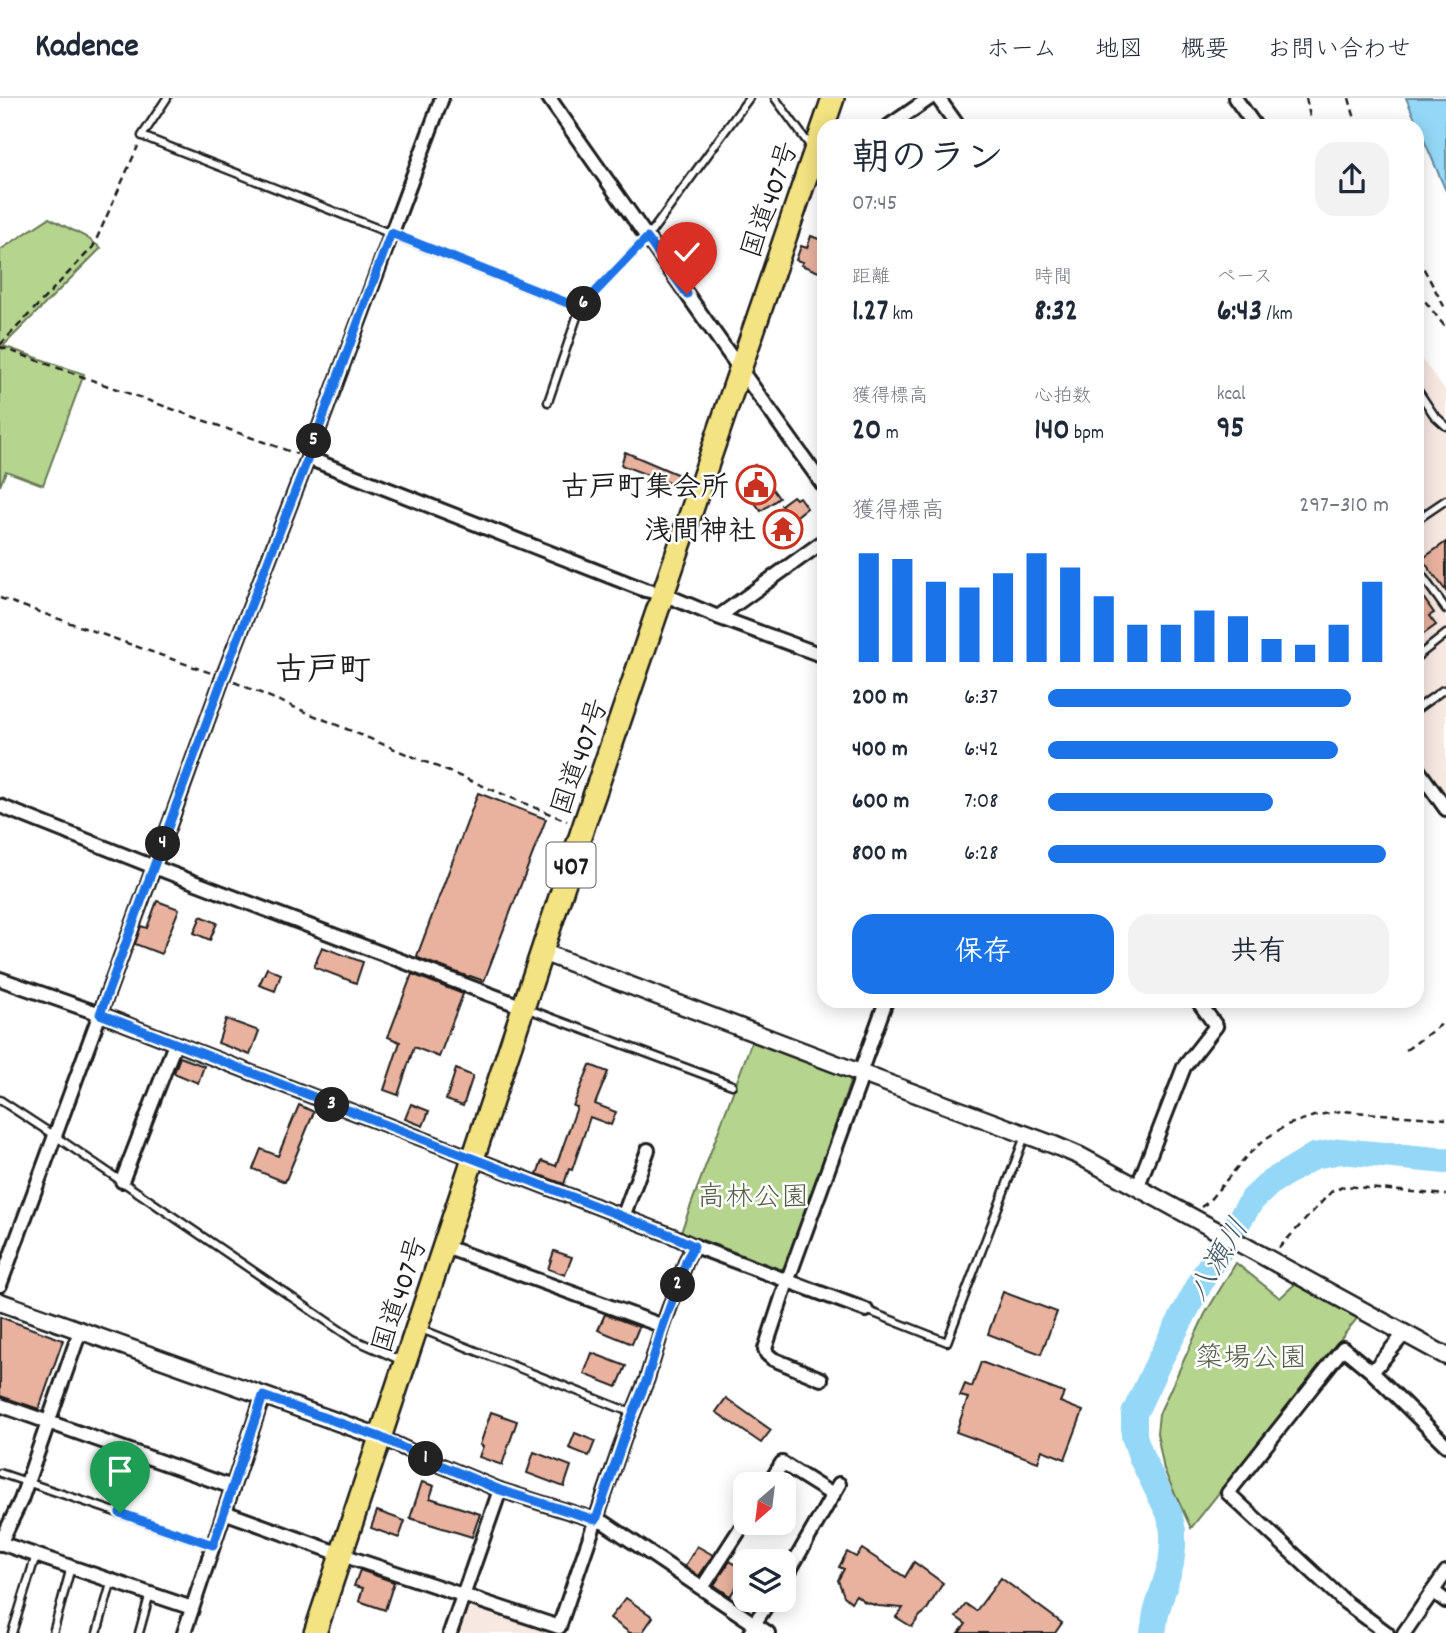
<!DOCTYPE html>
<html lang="ja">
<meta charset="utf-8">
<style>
:root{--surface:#fff;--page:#f2f2f3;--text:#1f2937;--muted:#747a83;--line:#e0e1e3;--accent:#1a73e8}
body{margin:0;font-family:Dekko,"Klee One",sans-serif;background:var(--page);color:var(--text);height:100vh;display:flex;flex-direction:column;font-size:26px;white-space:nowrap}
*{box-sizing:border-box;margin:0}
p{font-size:23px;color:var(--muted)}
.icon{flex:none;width:38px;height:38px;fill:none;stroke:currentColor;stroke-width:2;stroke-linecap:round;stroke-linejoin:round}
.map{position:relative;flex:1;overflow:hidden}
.side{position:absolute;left:817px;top:21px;width:607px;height:889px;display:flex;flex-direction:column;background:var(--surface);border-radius:21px;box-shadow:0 4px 18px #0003}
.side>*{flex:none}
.needle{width:46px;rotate:208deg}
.controls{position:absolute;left:733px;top:1374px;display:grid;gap:14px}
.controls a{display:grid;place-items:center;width:63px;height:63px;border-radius:14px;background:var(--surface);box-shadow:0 4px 18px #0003;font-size:35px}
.pin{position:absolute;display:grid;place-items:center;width:60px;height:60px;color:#fff;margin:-72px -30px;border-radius:50% 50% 50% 0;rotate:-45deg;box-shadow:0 0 7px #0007}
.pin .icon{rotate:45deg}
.km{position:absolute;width:35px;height:35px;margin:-18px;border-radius:50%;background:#222;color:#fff;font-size:19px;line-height:35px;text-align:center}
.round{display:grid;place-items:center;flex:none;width:74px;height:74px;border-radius:21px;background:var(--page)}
.overview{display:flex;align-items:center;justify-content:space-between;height:119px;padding:0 35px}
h1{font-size:38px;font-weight:700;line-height:52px}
.figures{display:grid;grid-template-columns:repeat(3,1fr);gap:10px;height:119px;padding:7px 35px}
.figures div{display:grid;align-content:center}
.figures b{font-size:30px;font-weight:700}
.figures small{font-size:19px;font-weight:400}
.figures p{font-size:19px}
.chart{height:196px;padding:14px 35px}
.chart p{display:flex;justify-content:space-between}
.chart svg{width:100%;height:126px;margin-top:7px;stroke:var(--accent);stroke-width:6}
.cta{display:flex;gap:14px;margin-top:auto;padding:14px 35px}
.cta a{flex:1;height:80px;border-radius:21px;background:var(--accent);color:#fff;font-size:28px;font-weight:700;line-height:80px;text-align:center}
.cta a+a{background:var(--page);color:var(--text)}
ul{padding:0 35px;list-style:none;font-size:23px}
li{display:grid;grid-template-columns:112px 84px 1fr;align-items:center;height:52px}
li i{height:18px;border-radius:9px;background:var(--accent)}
header{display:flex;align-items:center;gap:42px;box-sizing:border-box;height:98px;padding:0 35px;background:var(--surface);border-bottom:2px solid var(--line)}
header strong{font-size:33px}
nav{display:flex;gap:38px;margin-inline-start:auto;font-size:24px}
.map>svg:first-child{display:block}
.built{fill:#f8e8e2}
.green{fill:#b5d58f;stroke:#687856;stroke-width:2}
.water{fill:#95d7f7;stroke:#658c9f;stroke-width:2}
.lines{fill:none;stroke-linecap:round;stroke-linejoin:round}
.river{stroke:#95d7f7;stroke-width:26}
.building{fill:#e9b29f;stroke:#1c1c1c;stroke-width:2}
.service-casing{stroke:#1c1c1c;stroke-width:11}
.minor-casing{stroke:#1c1c1c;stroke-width:18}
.tertiary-casing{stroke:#1c1c1c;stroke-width:21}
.trunk-casing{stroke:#1c1c1c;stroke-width:26}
.path{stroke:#1c1c1c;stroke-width:2.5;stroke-dasharray:7 5;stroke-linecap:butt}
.service{stroke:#fff;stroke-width:6}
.minor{stroke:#fff;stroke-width:12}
.tertiary{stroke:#fff;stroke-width:16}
.trunk{stroke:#f4e382;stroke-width:21}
.route-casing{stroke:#fff;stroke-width:14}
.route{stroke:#1a73e8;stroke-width:9}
.labels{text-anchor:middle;stroke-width:5;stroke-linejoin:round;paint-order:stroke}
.shield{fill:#fff;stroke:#606060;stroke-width:2}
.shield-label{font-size:26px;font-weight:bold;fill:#1c1c1c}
.street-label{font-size:28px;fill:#1c1c1c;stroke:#fff}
.poi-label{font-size:28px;font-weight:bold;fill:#1c1c1c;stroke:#fff;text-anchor:end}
.park-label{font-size:28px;fill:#525d44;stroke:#fff}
.water-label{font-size:30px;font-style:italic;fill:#465d69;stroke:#fff}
.quarter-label{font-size:32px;font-weight:bold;fill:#1c1c1c;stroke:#fff}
</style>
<header>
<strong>Kadence</strong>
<nav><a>ホーム</a><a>地図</a><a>概要</a><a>お問い合わせ</a></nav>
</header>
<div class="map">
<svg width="1446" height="1535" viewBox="0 0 1446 1535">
<rect width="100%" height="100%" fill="#fff"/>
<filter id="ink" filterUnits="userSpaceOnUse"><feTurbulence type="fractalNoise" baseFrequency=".0143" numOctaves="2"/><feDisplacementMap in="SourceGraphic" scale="14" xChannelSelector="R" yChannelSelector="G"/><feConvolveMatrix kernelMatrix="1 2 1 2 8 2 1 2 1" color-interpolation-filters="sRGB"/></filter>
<g filter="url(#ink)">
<!-- built -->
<g class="built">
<path d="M1418 257 1446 293V699L1418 660Z"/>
<path d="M473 1510 555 1535H459L466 1514Z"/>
</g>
<!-- green -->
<g class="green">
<path d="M49 120 86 139 101 150 3 248 84 276 43 387 6 373 0 388V152Z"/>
<path d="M753 940 850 978V984L786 1170 780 1171 681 1134Z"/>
<path d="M1236 1165 1280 1200 1296 1185 1358 1219 1191 1430 1164 1372 1157 1335 1159 1316 1205 1216Z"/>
</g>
<!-- water -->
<path class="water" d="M1406 0H1446V93Z"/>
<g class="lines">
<!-- river -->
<path class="river" d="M1153 1535 1156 1515 1171 1466 1173 1448V1433L1169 1415 1142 1361 1134 1338V1316L1159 1263 1206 1174 1252 1102 1271 1084 1314 1058 1341 1053 1446 1063"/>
</g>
<!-- building -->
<g class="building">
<path d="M811 138 824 143V176L801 167 803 164 796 162 801 148 807 150Z"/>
<path d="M625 354 679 377 674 387 621 367Z"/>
<path d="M755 367 779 400 761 413 737 380Z"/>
<path d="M793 398 796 401 799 399 807 410 793 421 781 407Z"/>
<path d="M1446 444V493L1422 461Z"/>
<path d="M1418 492 1434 515 1429 518 1436 527 1418 540Z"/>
<path d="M478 695 546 721 484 883 470 878 469 879 418 860 417 858Z"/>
<path d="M157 803 179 811 161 856 135 846 141 828 147 830Z"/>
<path d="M201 818 217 825 210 842 194 835Z"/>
<path d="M322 849 363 864 356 885 314 869Z"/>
<path d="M267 870 281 876 275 893 259 887Z"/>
<path d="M412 876 463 896 439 959 414 949 398 997 384 992 400 944 388 939Z"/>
<path d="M226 921 259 933 250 957 218 945Z"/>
<path d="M180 959 204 968 198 985 174 975Z"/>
<path d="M590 967 608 974 595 1006 616 1014 611 1027 590 1019 572 1072 569 1071 564 1086 537 1076 542 1063 556 1068 577 1009 573 1008Z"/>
<path d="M456 971 473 978 463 1008 446 1002Z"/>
<path d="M411 1006 429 1013 423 1028 405 1021Z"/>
<path d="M299 1007 314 1014 285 1084 253 1071 261 1051 278 1058Z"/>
<path d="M554 1153 572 1159 565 1177 548 1171Z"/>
<path d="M1003 1194 1057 1214 1041 1256 988 1236Z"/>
<path d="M605 1216 639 1229 632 1246 598 1232Z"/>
<path d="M0 1219 63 1242 39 1311 0 1298Z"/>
<path d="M592 1255 626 1268 617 1289 584 1276Z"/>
<path d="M981 1264 1064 1295 1060 1304 1083 1313 1065 1361 1042 1352 1038 1364 956 1334 968 1300 960 1298 965 1286 972 1289Z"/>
<path d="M726 1300 771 1332 761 1345 716 1314Z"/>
<path d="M491 1314 517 1323 502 1367 479 1359 483 1348 480 1347Z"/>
<path d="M575 1335 595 1343 589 1358 569 1350Z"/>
<path d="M534 1354 571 1368 564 1389 527 1375Z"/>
<path d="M422 1384 434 1388 430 1400 480 1416 472 1439 410 1420Z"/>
<path d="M377 1413 405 1423 399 1440 371 1430Z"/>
<path d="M697 1448 713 1457 699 1478 685 1468Z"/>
<path d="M862 1451 905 1479 914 1464 943 1485 926 1513 920 1518 912 1529 896 1519 903 1510 878 1508 865 1504 856 1497 851 1504 844 1498 838 1482 844 1471 839 1469 847 1454 856 1459Z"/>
<path d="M730 1463 746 1474 730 1498 714 1487Z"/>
<path d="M360 1472 394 1484 385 1512 359 1503 363 1490 354 1488Z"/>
<path d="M1001 1480 1062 1525 1055 1535H959L966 1526 956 1519 966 1506 976 1513Z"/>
<path d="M626 1500 653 1519 642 1535H630L610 1520Z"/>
</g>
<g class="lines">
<defs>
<g id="service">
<path d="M167 0 142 38 580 210"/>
<path d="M775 0 811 49"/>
<path d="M1418 293 1434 317 1446 328"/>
<path d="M548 304 580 210 647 140 749 0"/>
<path d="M1418 421 1446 402"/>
<path d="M1418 472 1446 511"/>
<path d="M1418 558 1446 536"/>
<path d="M1418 610 1443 592"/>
<path d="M528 911 732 987"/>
<path d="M0 1002 55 1038 353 1241 400 1262"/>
<path d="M866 1212 947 1244 1025 1038"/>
<path d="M421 1231 632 1315"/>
<path d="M0 1375 213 1447"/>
<path d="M12 1535 36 1457"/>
<path d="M53 1535 71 1469"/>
<path d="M97 1535 112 1482"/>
<path d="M139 1535 150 1495"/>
</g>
<g id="minor">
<path d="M549 0 727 253 824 388"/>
<path d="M938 0 958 28"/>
<path d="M1235 0 1255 28"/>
<path d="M889 28 930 0"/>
<path d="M308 360 645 492 663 496 718 519 824 558"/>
<path d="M718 519 824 443"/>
<path d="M1418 672 1446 711"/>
<path d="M0 708 154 769 523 909"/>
<path d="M0 881 100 916 673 1138 694 1148 866 1212"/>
<path d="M122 1083 175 946"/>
<path d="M1137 1090 1184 969 1216 928 1198 903"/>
<path d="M623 1119 648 1052"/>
<path d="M443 1148 663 1228"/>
<path d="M0 1187 154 769 223 579 308 360 442 0"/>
<path d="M1372 1274 1405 1235"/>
<path d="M821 1281 773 1261 767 1256 765 1251 787 1184 859 986 860 975 886 903"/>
<path d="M0 1307 232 1389"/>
<path d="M380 1339 440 1367 500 1392 605 1425 768 1535"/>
<path d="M769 1386 782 1365 833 1397"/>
<path d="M224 1414 357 1462 559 1529 628 1328 647 1281 663 1228 687 1161 694 1148"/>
<path d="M0 1445 192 1510"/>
<path d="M0 1446 21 1402 80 1233"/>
<path d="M784 1482 839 1386"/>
<path d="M702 1490 746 1422"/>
<path d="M1433 1493 1446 1503"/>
<path d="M184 1535 263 1298"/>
<path d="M450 1535 500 1392"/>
<path d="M751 1535 754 1526 770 1502"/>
<path d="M1387 1535 1345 1504 1228 1395 1343 1250 1372 1274 1446 1347"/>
<path d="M1404 1535 1446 1474"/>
</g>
<g id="tertiary">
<path d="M542 854 860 975 1054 1047 1080 1058 1446 1258"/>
<path d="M0 1204 380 1339"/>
</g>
<path id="trunk" d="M315 1535 584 727 833 0"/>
</defs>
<!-- service casing -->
<use href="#service" class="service-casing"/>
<!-- minor casing -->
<use href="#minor" class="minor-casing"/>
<!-- tertiary casing -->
<use href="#tertiary" class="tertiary-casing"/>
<!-- trunk casing -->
<use href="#trunk" class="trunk-casing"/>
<!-- path -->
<g class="path">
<path d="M1306 0 1312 28"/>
<path d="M1349 0 1357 28"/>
<path d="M1418 160 1446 212"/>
<path d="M1418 194 1446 230"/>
<path d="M0 247 93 149 138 48"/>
<path d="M0 249 297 356"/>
<path d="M0 500 211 575"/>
<path d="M234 584 567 723"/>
<path d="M1406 952 1446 923"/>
<path d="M1201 1109 1207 1105 1245 1060 1265 1041 1287 1027 1314 1018 1341 1013 1446 1021"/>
<path d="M1279 1150 1331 1094 1345 1088 1446 1097"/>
</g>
<!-- service -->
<use href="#service" class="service"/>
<!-- minor -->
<use href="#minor" class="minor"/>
<!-- tertiary -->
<use href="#tertiary" class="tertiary"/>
<!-- trunk -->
<use href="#trunk" class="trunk"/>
</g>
</g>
<g class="lines" filter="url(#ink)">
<defs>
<path id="route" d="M120 1415 213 1447 263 1298 380 1339 440 1367 500 1392 596 1422 628 1328 647 1281 663 1228 687 1161 694 1148 673 1138 100 916 223 579 308 360 391 135 580 210 647 140 687 196"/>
</defs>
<!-- route casing -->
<use href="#route" class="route-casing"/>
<!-- route -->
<use href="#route" class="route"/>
</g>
<!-- icons -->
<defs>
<symbol id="civic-ring" viewBox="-11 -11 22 22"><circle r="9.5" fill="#fff" stroke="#c8321e" stroke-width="1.5"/><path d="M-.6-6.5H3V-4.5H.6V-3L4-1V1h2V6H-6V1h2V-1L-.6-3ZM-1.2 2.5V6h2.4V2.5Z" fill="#c8321e"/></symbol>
<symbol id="temple-ring" viewBox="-11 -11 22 22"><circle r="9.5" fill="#fff" stroke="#c8321e" stroke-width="1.5"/><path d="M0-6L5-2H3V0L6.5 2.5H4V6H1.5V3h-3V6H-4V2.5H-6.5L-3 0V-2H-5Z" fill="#c8321e"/></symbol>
</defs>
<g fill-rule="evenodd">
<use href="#civic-ring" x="734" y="365" width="44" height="44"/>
<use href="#temple-ring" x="761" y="409" width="44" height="44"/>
</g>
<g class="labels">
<!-- shield labels -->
<rect class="shield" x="546.5" y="744.5" width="49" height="45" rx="5"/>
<g class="shield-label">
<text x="571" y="776">407</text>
</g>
<!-- street labels -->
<g class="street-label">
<text transform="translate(768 101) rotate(-71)" y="10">国道407号</text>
<text transform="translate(578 658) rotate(-71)" y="10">国道407号</text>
<text transform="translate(398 1196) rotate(-72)" y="10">国道407号</text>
</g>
<!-- poi labels -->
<g class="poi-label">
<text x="729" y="397">古戸町集会所</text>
<text x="756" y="441">浅間神社</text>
</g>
<!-- park labels -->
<g class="park-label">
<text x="753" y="1107">高林公園</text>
<text x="1251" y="1268">簗場公園</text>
</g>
<!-- water labels -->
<g class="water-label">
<text transform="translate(1217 1161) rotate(-59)" y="10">八瀬川</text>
</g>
<!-- quarter labels -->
<g class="quarter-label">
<text x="323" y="581">古戸町</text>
</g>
</g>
</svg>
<div class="controls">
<a><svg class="needle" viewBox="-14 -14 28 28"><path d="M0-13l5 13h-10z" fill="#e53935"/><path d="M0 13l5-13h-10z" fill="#747a83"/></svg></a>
<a><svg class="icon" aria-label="layers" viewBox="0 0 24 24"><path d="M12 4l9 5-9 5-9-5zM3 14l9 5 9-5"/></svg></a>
</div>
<div class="pin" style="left:120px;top:1415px;background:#1e9e55"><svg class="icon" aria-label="arrive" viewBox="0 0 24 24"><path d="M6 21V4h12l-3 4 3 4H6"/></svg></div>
<div class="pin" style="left:687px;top:196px;background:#d93025"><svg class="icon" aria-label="check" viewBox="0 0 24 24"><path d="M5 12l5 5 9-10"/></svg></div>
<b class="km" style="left:426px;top:1361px">1</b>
<b class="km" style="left:678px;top:1187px">2</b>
<b class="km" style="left:332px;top:1007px">3</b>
<b class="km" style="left:163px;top:746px">4</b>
<b class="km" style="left:314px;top:343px">5</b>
<b class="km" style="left:584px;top:206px">6</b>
<section class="side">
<div class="overview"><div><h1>朝のラン</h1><p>07:45</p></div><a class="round"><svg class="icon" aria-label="share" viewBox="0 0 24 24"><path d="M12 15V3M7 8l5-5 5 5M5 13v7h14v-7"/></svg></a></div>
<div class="figures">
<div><p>距離</p><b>1.27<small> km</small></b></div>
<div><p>時間</p><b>8:32</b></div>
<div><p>ペース</p><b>6:43<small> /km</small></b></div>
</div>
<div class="figures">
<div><p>獲得標高</p><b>20<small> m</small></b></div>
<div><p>心拍数</p><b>140<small> bpm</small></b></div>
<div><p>kcal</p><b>95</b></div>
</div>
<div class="chart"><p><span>獲得標高</span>297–310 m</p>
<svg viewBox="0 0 160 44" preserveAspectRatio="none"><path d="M5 44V6M15 44V8M25 44V16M35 44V18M45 44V13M55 44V6M65 44V11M75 44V21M85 44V31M95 44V31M105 44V26M115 44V28M125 44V36M135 44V38M145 44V31M155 44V16"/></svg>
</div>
<ul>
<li><b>200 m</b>6:37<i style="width:89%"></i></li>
<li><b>400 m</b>6:42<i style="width:85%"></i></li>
<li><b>600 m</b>7:08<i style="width:66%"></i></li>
<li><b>800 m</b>6:28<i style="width:99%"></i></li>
</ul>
<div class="cta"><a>保存</a><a>共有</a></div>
</section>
</div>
